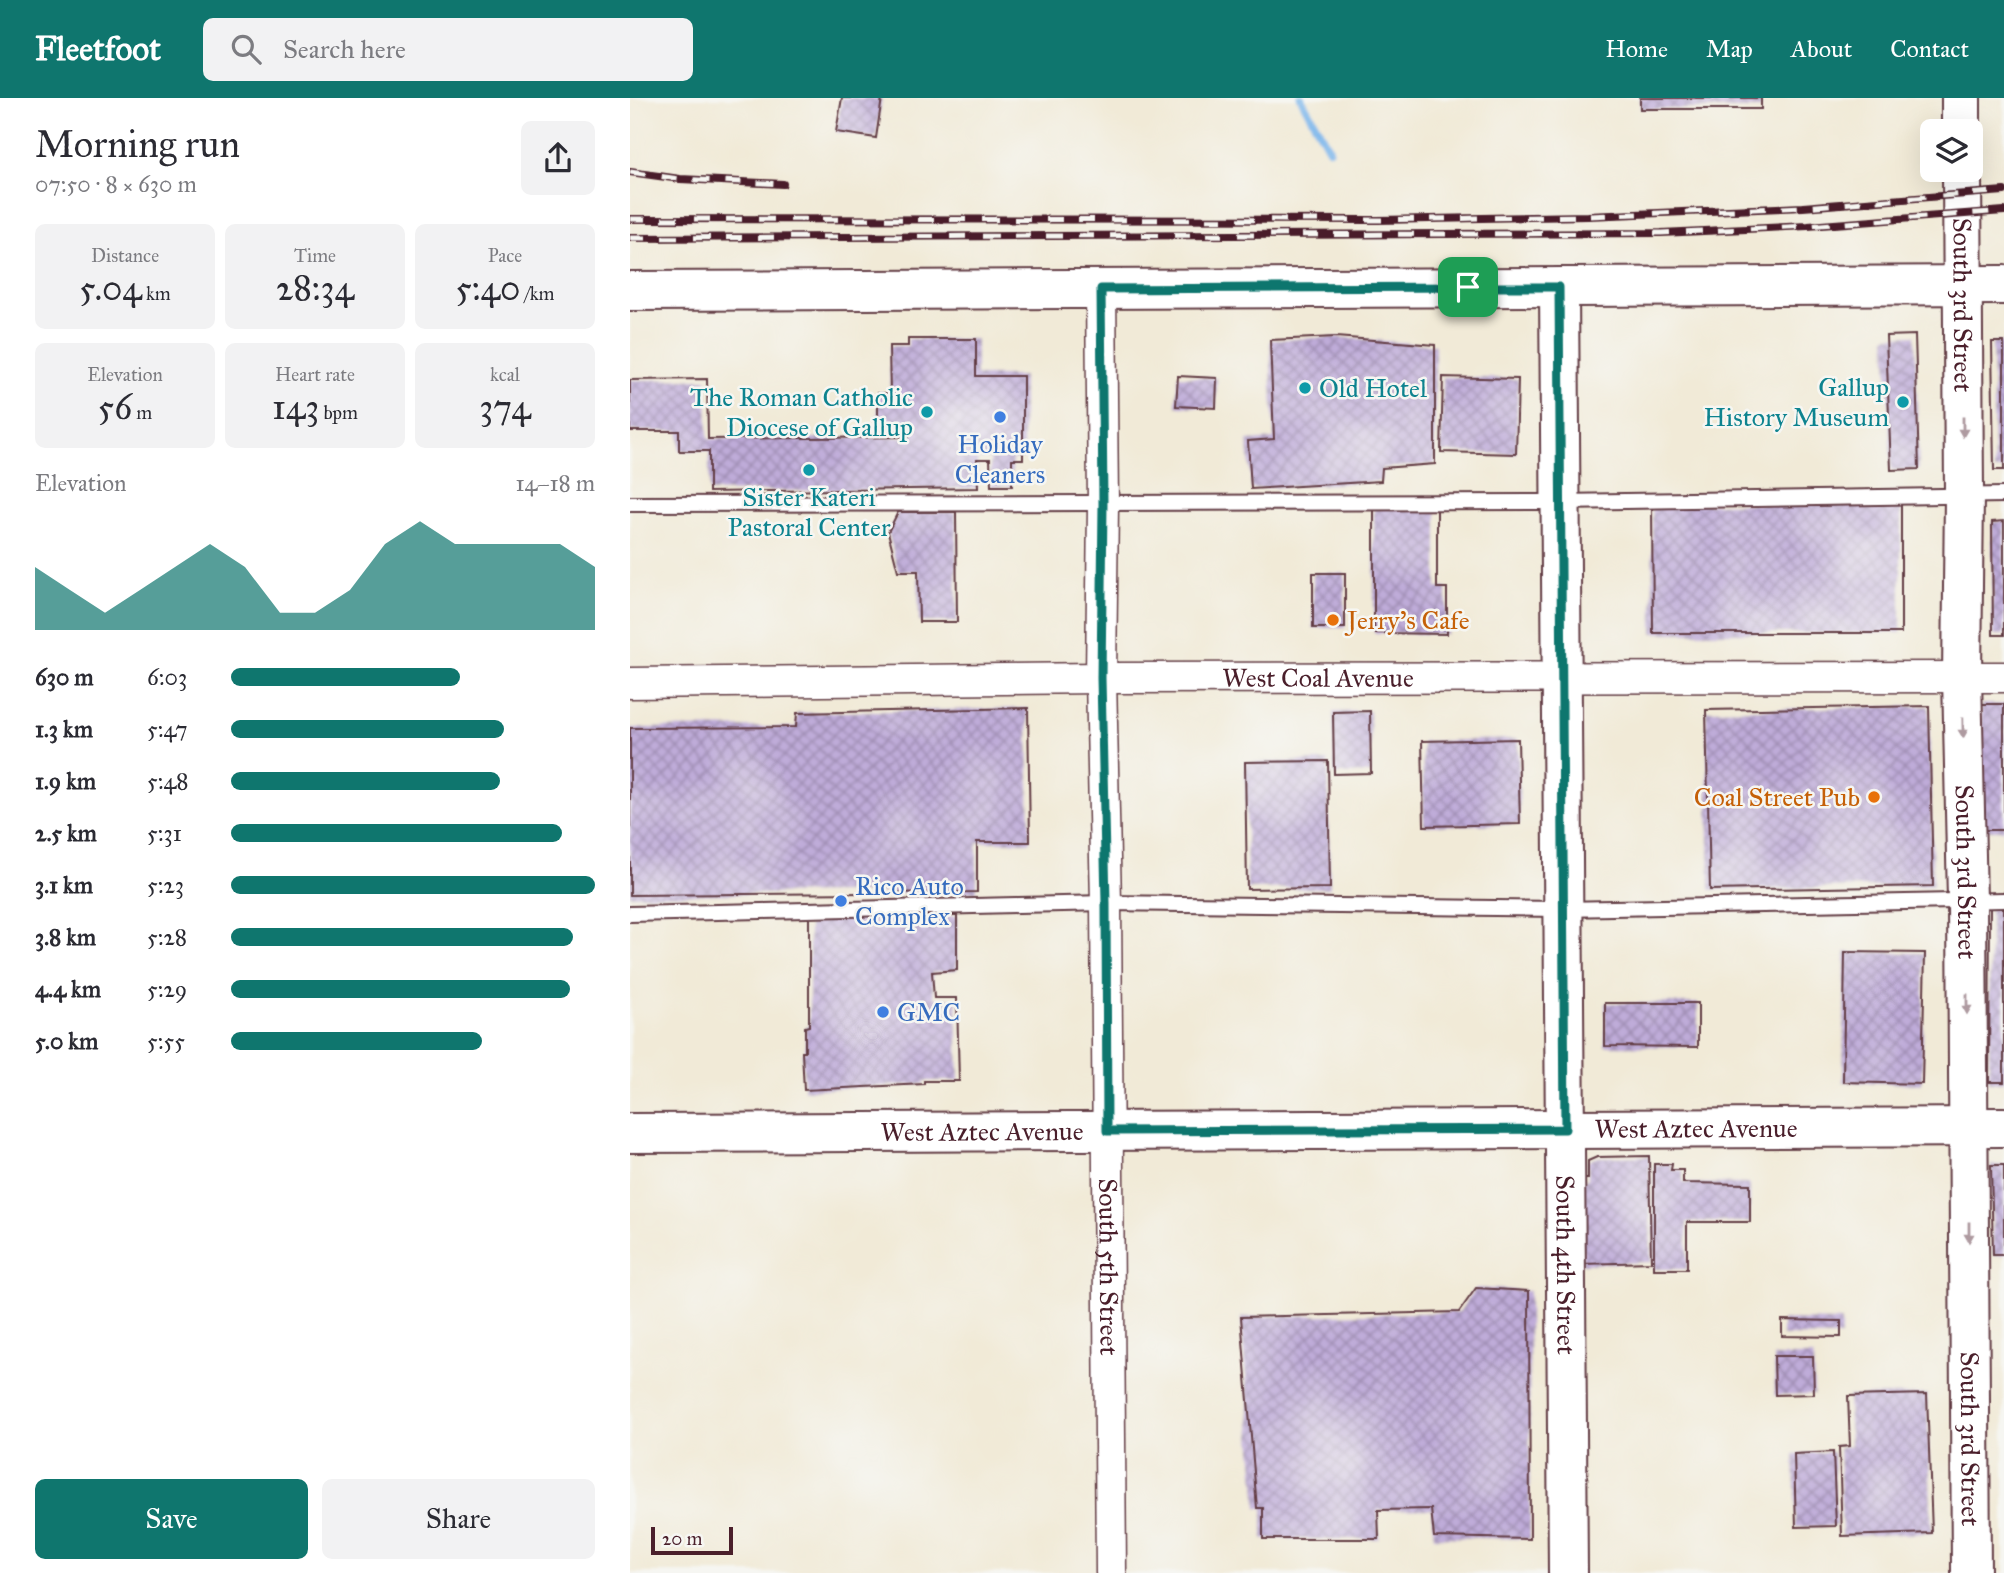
<!DOCTYPE html>
<meta charset="utf-8">
<style>
:root{--surface:#fff;--page:#f2f2f3;--text:#2b2b33;--muted:#7c7c81;--accent:#0f766e}
body{margin:0;font-family:"IM FELL Great Primer",serif;background:var(--page);color:var(--text);height:100vh;display:flex;flex-direction:column;font-size:26px;white-space:nowrap}
*{box-sizing:border-box;margin:0}
p{font-size:23px;color:var(--muted)}
.icon{flex:none;width:38px;height:38px;fill:none;stroke:currentColor;stroke-width:2;stroke-linecap:round;stroke-linejoin:round}
.map{position:relative;flex:1;overflow:hidden}
.sheet{display:flex;flex-direction:column;background:var(--surface);width:630px}
.sheet>*{flex:none}
.controls{position:absolute;left:1290px;top:21px;display:grid;gap:14px}
.controls a{display:grid;place-items:center;width:63px;height:63px;border-radius:10px;background:var(--surface);box-shadow:0 7px 28px #0002;font-size:35px}
.scale{position:absolute;left:21px;bottom:18px;width:82px;box-sizing:border-box;padding-left:7px;border:4px solid #4a1f2b;border-top:0;font-size:19px;line-height:24px;white-space:nowrap;color:#4a1f2b;-webkit-text-stroke:5px #f6f6f2;paint-order:stroke}
.pin{position:absolute;display:grid;place-items:center;width:60px;height:60px;color:#fff;margin:-30px;border-radius:14px;box-shadow:0 4px 10px #0006}
.round{display:grid;place-items:center;flex:none;width:74px;height:74px;border-radius:10px;background:var(--page)}
.summary{display:flex;align-items:center;justify-content:space-between;height:119px;padding:0 35px}
h1{font-size:38px;font-weight:600;line-height:52px}
.stats{display:grid;grid-template-columns:repeat(3,1fr);gap:10px;height:119px;padding:7px 35px}
.stats div{display:grid;align-content:center;border-radius:10px;background:var(--page);text-align:center}
.stats b{font-size:35px;font-weight:600}
.stats small{font-size:19px;font-weight:400}
.stats p{font-size:19px}
.chart{height:196px;padding:14px 35px}
.chart p{display:flex;justify-content:space-between}
.chart svg{width:100%;height:126px;margin-top:7px;fill:var(--accent);opacity:.7}
.button{display:flex;gap:14px;margin-top:auto;padding:14px 35px}
.button a{flex:1;height:80px;border-radius:10px;background:var(--accent);color:#fff;font-size:28px;font-weight:600;line-height:80px;text-align:center}
.button a+a{background:var(--page);color:var(--text)}
ul{padding:0 35px;list-style:none;font-size:23px}
li{display:grid;grid-template-columns:112px 84px 1fr;align-items:center;height:52px}
li i{height:18px;border-radius:9px;background:var(--accent)}
header{display:flex;align-items:center;gap:42px;box-sizing:border-box;height:98px;padding:0 35px;background:var(--accent);color:#fff}
header strong{font-size:33px}
nav{display:flex;gap:38px;margin-inline-start:auto;font-size:24px}
.search{width:490px;height:63px;background:var(--page);display:flex;align-items:center;gap:18px;box-sizing:border-box;padding:0 24px;border-radius:10px;color:var(--muted);font-size:26px}
main{display:flex;flex:1;min-height:0}
.map>svg:first-child{display:block}
.lines{fill:none;stroke-linecap:round;stroke-linejoin:round}
.stream{stroke:#7ab5eb;stroke-width:8}
.building{fill:url(#building-cross-hatch)}
.lane-casing{stroke:#633d45;stroke-width:18}
.street-casing{stroke:#633d45;stroke-width:33}
.secondary-casing{stroke:#633d45;stroke-width:42}
.primary-casing{stroke:#633d45;stroke-width:42}
.lane{stroke:#fff;stroke-width:14}
.street{stroke:#fff;stroke-width:30}
.secondary{stroke:#fff;stroke-width:38}
.primary{stroke:#fff;stroke-width:38}
.rail-casing{stroke:#4a1f2b;stroke-width:8}
.rail{stroke:#f6f6f2;stroke-width:5;stroke-dasharray:16;stroke-linecap:butt}
.oneway{fill:#ae9aa0}
.route-casing{stroke:#fff;stroke-width:14}
.route{stroke:#0f766e;stroke-width:9}
.culture-dot{fill:#0f9aa8;stroke:#f6f6f2;stroke-width:2.5}
.shop-dot{fill:#3f7fe0;stroke:#f6f6f2;stroke-width:2.5}
.food-dot{fill:#e8710a;stroke:#f6f6f2;stroke-width:2.5}
.labels{text-anchor:middle;stroke-width:5;stroke-linejoin:round;paint-order:stroke}
.street-label{font-size:26px;fill:#4a1f2b;stroke:#f6f6f2}
.culture-label{font-size:26px;fill:#0d838f;stroke:#f6f6f2;text-anchor:end}
.shop-label{font-size:26px;fill:#366cbe;stroke:#f6f6f2;text-anchor:start}
.food-label{font-size:26px;fill:#c56008;stroke:#f6f6f2;text-anchor:start}
</style>
<header>
<strong>Fleetfoot</strong>
<div class="search"><svg class="icon" aria-label="search" viewBox="0 0 24 24"><circle cx="10" cy="10" r="6"/><path d="M15 15l6 6"/></svg>Search here</div>
<nav><a>Home</a><a>Map</a><a>About</a><a>Contact</a></nav>
</header>
<main>
<section class="sheet">
<div class="summary"><div><h1>Morning run</h1><p>07:50 · 8 × 630 m</p></div><a class="round"><svg class="icon" aria-label="share" viewBox="0 0 24 24"><path d="M12 15V3M7 8l5-5 5 5M5 13v7h14v-7"/></svg></a></div>
<div class="stats">
<div><p>Distance</p><b>5.04<small> km</small></b></div>
<div><p>Time</p><b>28:34</b></div>
<div><p>Pace</p><b>5:40<small> /km</small></b></div>
</div>
<div class="stats">
<div><p>Elevation</p><b>56<small> m</small></b></div>
<div><p>Heart rate</p><b>143<small> bpm</small></b></div>
<div><p>kcal</p><b>374</b></div>
</div>
<div class="chart"><p><span>Elevation</span>14–18 m</p>
<svg viewBox="0 0 160 44" preserveAspectRatio="none"><path d="M0 44V22L10 30L20 38L30 30L40 22L50 14L60 22L70 38L80 38L90 30L100 14L110 6L120 14L130 14L140 14L150 14L160 22V44z"/></svg>
</div>
<ul>
<li><b>630 m</b>6:03<i style="width:63%"></i></li>
<li><b>1.3 km</b>5:47<i style="width:75%"></i></li>
<li><b>1.9 km</b>5:48<i style="width:74%"></i></li>
<li><b>2.5 km</b>5:31<i style="width:91%"></i></li>
<li><b>3.1 km</b>5:23<i style="width:100%"></i></li>
<li><b>3.8 km</b>5:28<i style="width:94%"></i></li>
<li><b>4.4 km</b>5:29<i style="width:93%"></i></li>
<li><b>5.0 km</b>5:55<i style="width:69%"></i></li>
</ul>
<div class="button"><a>Save</a><a>Share</a></div>
</section>
<div class="map">
<svg width="1374" height="1475" viewBox="0 0 1374 1475">
<defs>
<pattern id="building-cross-hatch" width="8" height="8" patternUnits="userSpaceOnUse" patternTransform="scale(1.75)"><rect width="8" height="8" fill="#bfacd9"/><path d="M0 0l8 8M0 8l8-8" fill="none" stroke="#9d8bb0"/></pattern>
</defs>
<rect width="100%" height="100%" fill="#f6f6f2"/>
<filter id="ink" filterUnits="userSpaceOnUse"><feTurbulence type="fractalNoise" baseFrequency=".0143" numOctaves="2"/><feDisplacementMap in="SourceGraphic" scale="14" xChannelSelector="R" yChannelSelector="G"/><feConvolveMatrix kernelMatrix="1 2 1 2 8 2 1 2 1" color-interpolation-filters="sRGB"/></filter>
<filter id="wash" filterUnits="userSpaceOnUse"><feTurbulence type="fractalNoise" baseFrequency=".00686" numOctaves="4" result="noise"/><feDisplacementMap in="SourceGraphic" scale="28" xChannelSelector="R" yChannelSelector="G"/><feGaussianBlur stdDeviation="1.57" result="paint"/><feColorMatrix in="noise" values="0 0 0 0 0 0 0 0 0 0 0 0 0 0 0 0 0 1.4 0 .05"/><feComposite in="paint" operator="in"/></filter>
<g filter="url(#wash)">
<rect width="100%" height="100%" fill="#f1ead7"/>
<g class="lines">
<!-- stream -->
<path class="stream" d="M671 0 699 51"/>
</g>
<g id="blocks">
<!-- building -->
<g class="building">
<path d="M212 0H252L246 40 206 34Z"/>
<rect x="1010" y="0" width="121" height="11"/>
<path d="M1285 237 1289 371 1261 372 1256 238Z"/>
<path d="M706 239 805 247V366L752 370 751 383 621 391 618 343 644 341 640 242Z"/>
<path d="M278 241H346V278H393V361H382V388H361L360 361H347L348 390 79 394V353H49V333H0V282L77 281 78 341 279 339V332L248 333V295H260L259 248H278Z"/>
<path d="M1362 244H1374V372H1364Z"/>
<path d="M548 278 587 280 586 310 546 308Z"/>
<path d="M813 279 888 281 886 356 811 354Z"/>
<path d="M1271 405V535H1023L1022 406Z"/>
<path d="M744 407H807V490H817V536L744 535Z"/>
<path d="M268 414H326L327 524H289L288 473H268L258 434Z"/>
<path d="M1374 423V537H1363L1362 424Z"/>
<rect x="683" y="475" width="32" height="55"/>
<path d="M1351 606H1374V732H1352Z"/>
<path d="M1299 608 1303 788 1080 792 1076 612Z"/>
<path d="M398 610 400 744H347V794L0 797V630L166 629 167 615Z"/>
<path d="M740 613 741 675 704 676 703 614Z"/>
<path d="M888 641 890 726 794 728 792 643Z"/>
<path d="M698 663 700 790 617 791 615 664Z"/>
<path d="M1360 806H1374V984H1359Z"/>
<path d="M293 815V818H327V872L302 874 304 900H327L329 983H294V986L174 992 172 954H175V929L179 928V817Z"/>
<path d="M1215 854 1295 855 1292 986 1213 984Z"/>
<path d="M975 905H1068V949L975 948Z"/>
<path d="M1019 1058 1021 1164 952 1166 953 1081H958V1063L967 1059Z"/>
<path d="M1024 1066H1042L1041 1072H1053V1085L1120 1086V1124H1057V1171H1024Z"/>
<path d="M1361 1067H1374V1157H1363Z"/>
<path d="M846 1190 899 1193 900 1441 804 1439 801 1411 748 1412 749 1441H633V1410H627L611 1219 829 1214Z"/>
<path d="M1152 1222 1211 1223V1239L1152 1238Z"/>
<path d="M1144 1258H1183L1184 1296 1145 1297Z"/>
<path d="M1297 1296 1302 1435 1212 1438 1209 1349 1220 1348 1218 1298Z"/>
<path d="M1203 1354 1206 1428 1166 1429 1164 1356Z"/>
</g>
</g>
</g>
<g filter="url(#ink)">
<use href="#blocks" fill-opacity="0" stroke="#633d45" stroke-width="2"/>
<g class="lines">
<defs>
<g id="lane">
<path d="M0 406 930 404 1374 397"/>
<path d="M0 816 476 805 933 811 1374 802"/>
</g>
<g id="street">
<path id="s1" d="M471 191 473 406 471 580 476 805 481 1475"/>
<path id="s2" d="M0 585 471 580 1374 579"/>
</g>
<g id="secondary">
<path id="s3" d="M929 189 938 1475"/>
<path id="s4" d="M0 1035 1374 1029"/>
</g>
<g id="primary">
<path d="M1331 0V33"/>
<path id="s5" d="M1332 72 1334 397 1332 579 1337 802 1341 1475"/>
<path d="M0 193 1374 187"/>
</g>
</defs>
<!-- lane casing -->
<use href="#lane" class="lane-casing"/>
<!-- street casing -->
<use href="#street" class="street-casing"/>
<!-- secondary casing -->
<use href="#secondary" class="secondary-casing"/>
<!-- primary casing -->
<use href="#primary" class="primary-casing"/>
<!-- lane -->
<use href="#lane" class="lane"/>
<!-- street -->
<use href="#street" class="street"/>
<!-- secondary -->
<use href="#secondary" class="secondary"/>
<!-- primary -->
<use href="#primary" class="primary"/>
<defs>
<g id="rail">
<path d="M0 74 50 81 153 86"/>
<path d="M0 121 748 122 958 118 1173 109 1374 93"/>
<path d="M0 140 1031 135 1178 128 1374 113"/>
</g>
</defs>
<!-- rail casing -->
<use href="#rail" class="rail-casing"/>
<!-- rail -->
<use href="#rail" class="rail"/>
</g>
<!-- one-way arrows -->
<defs><path id="oneway-solid" d="M-6-.8H1V-3.2L6.5 0L1 3.2V.8H-6Z" transform="scale(1.75)"/></defs>
<g class="oneway">
<use href="#oneway-solid" transform="translate(1333 329) rotate(90)"/>
<use href="#oneway-solid" transform="translate(1333 630) rotate(89)"/>
<use href="#oneway-solid" transform="translate(1337 906) rotate(90)"/>
<use href="#oneway-solid" transform="translate(1339 1134) rotate(90)"/>
</g>
</g>
<g class="lines" filter="url(#ink)">
<defs>
<path id="route" d="M838 189H929L935 1031 477 1033 476 805 471 580 473 406 471 191Z"/>
</defs>
<!-- route casing -->
<use href="#route" class="route-casing"/>
<!-- route -->
<use href="#route" class="route"/>
</g>
<!-- markers -->
<g class="culture-dot">
<circle cx="675" cy="290" r="7"/>
<circle cx="1273" cy="304" r="7"/>
<circle cx="297" cy="314" r="7"/>
<circle cx="179" cy="372" r="7"/>
</g>
<g class="shop-dot">
<circle cx="370" cy="319" r="7"/>
<circle cx="211" cy="803" r="7"/>
<circle cx="253" cy="914" r="7"/>
</g>
<g class="food-dot">
<circle cx="703" cy="522" r="7"/>
<circle cx="1244" cy="699" r="7"/>
</g>
<g class="labels">
<!-- street labels -->
<g class="street-label">
<text dy="9" stroke="none"><textPath href="#s5" startOffset="135">South 3rd Street</textPath></text>
<text dy="9" stroke="none"><textPath href="#s2" startOffset="688">West Coal Avenue</textPath></text>
<text dy="9" stroke="none"><textPath href="#s5" startOffset="702">South 3rd Street</textPath></text>
<text dy="9" stroke="none"><textPath href="#s4" startOffset="1066">West Aztec Avenue</textPath></text>
<text dy="9" stroke="none"><textPath href="#s4" startOffset="352">West Aztec Avenue</textPath></text>
<text dy="9" stroke="none"><textPath href="#s3" startOffset="978">South 4th Street</textPath></text>
<text dy="9" stroke="none"><textPath href="#s1" startOffset="978">South 5th Street</textPath></text>
<text dy="9" stroke="none"><textPath href="#s5" startOffset="1269">South 3rd Street</textPath></text>
</g>
<!-- culture labels -->
<g class="culture-label">
<text x="1259" y="298">Gallup<tspan x="1259" dy="30">History Museum</tspan></text>
<text x="689" y="299" text-anchor="start">Old Hotel</text>
<text x="283" y="308">The Roman Catholic<tspan x="283" dy="30">Diocese of Gallup</tspan></text>
<text x="179" y="408" text-anchor="middle">Sister Kateri<tspan x="179" dy="30">Pastoral Center</tspan></text>
</g>
<!-- shop labels -->
<g class="shop-label">
<text x="370" y="355" text-anchor="middle">Holiday<tspan x="370" dy="30">Cleaners</tspan></text>
<text x="225" y="797">Rico Auto<tspan x="225" dy="30">Complex</tspan></text>
<text x="267" y="923">GMC</text>
</g>
<!-- food labels -->
<g class="food-label">
<text x="717" y="531">Jerry's Cafe</text>
<text x="1230" y="708" text-anchor="end">Coal Street Pub</text>
</g>
</g>
</svg>
<div class="controls">
<a><svg class="icon" aria-label="layers" viewBox="0 0 24 24"><path d="M12 4l9 5-9 5-9-5zM3 14l9 5 9-5"/></svg></a>
</div>
<div class="scale">20 m</div>
<div class="pin" style="left:838px;top:189px;background:#1e9e55"><svg class="icon" aria-label="arrive" viewBox="0 0 24 24"><path d="M6 21V4h12l-3 4 3 4H6"/></svg></div>
</div>
</main>
